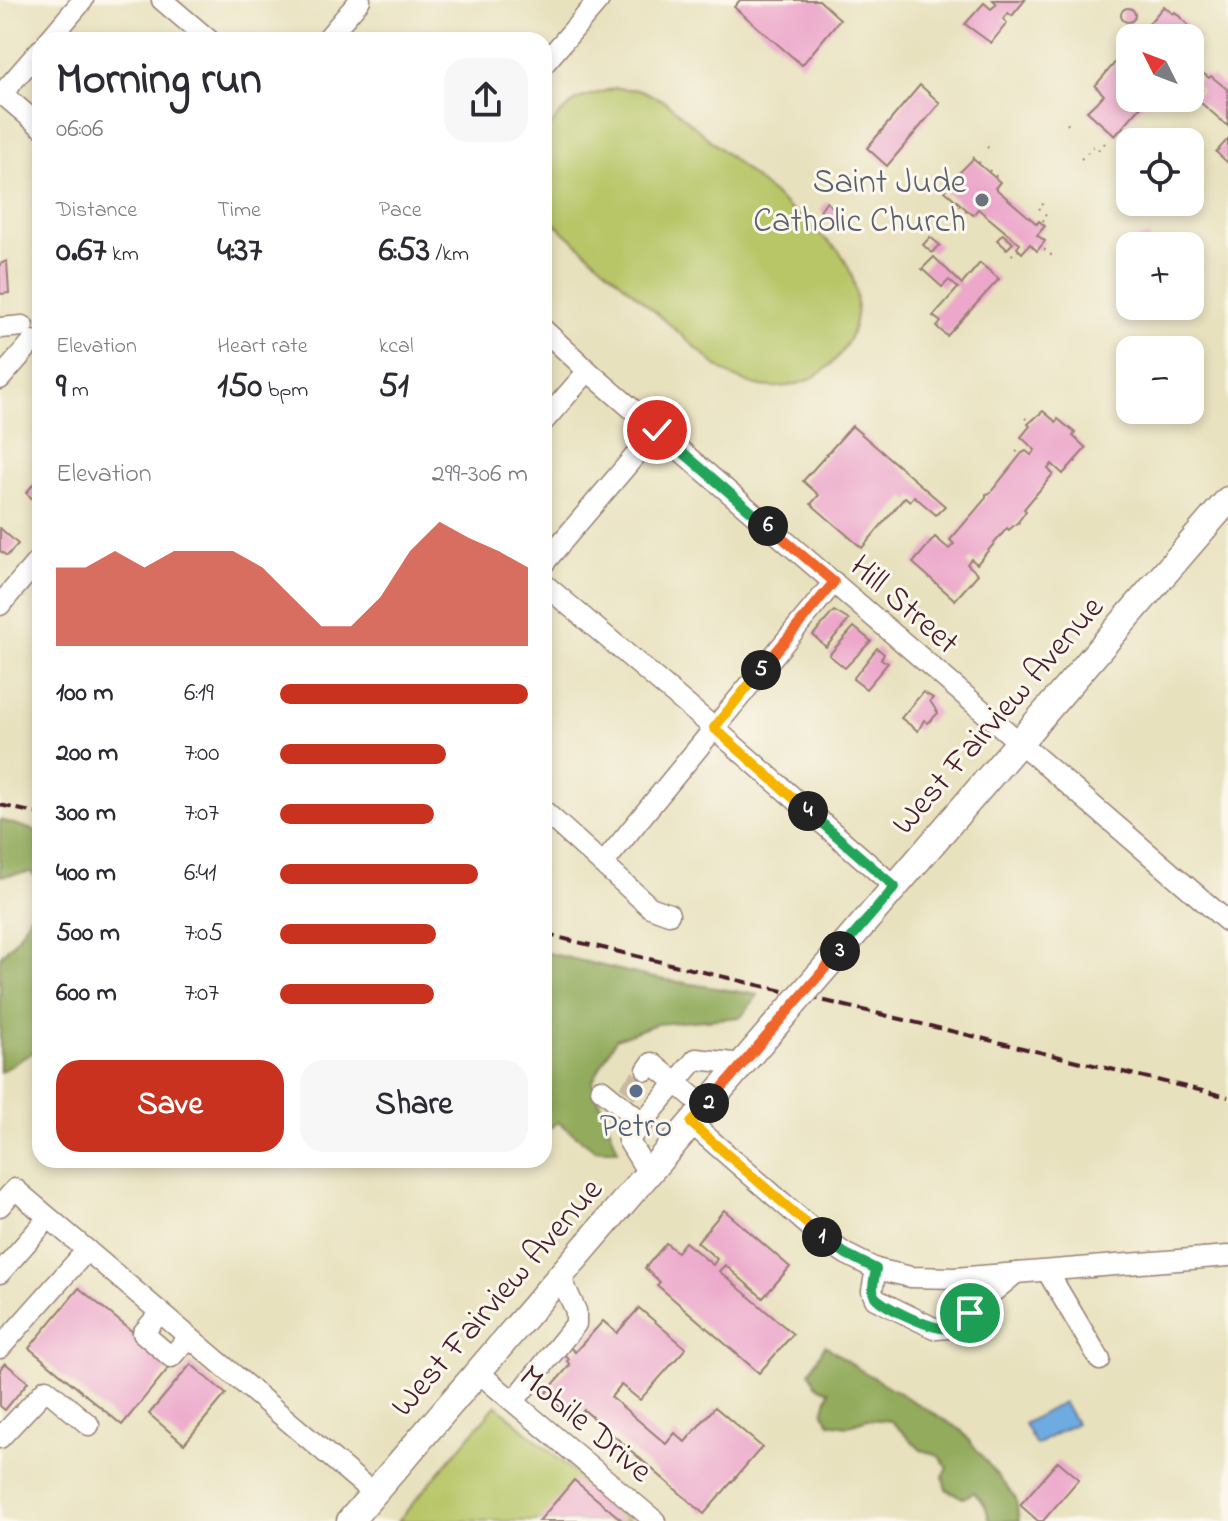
<!DOCTYPE html>
<meta charset="utf-8">
<style>
:root{--surface:#fff;--page:#f7f7f7;--text:#2b2b33;--muted:#7c7c81;--accent:#c8321e}
body{margin:0;font-family:"Indie Flower",sans-serif;background:var(--page);color:var(--text);height:100vh;display:flex;flex-direction:column;font-size:30px;white-space:nowrap}
*{box-sizing:border-box;margin:0}
p{font-size:26px;color:var(--muted)}
.icon{flex:none;width:44px;height:44px;fill:none;stroke:currentColor;stroke-width:2;stroke-linecap:round;stroke-linejoin:round}
.map{position:relative;flex:1;overflow:hidden}
.sheet{position:absolute;left:32px;top:32px;width:520px;height:1136px;display:flex;flex-direction:column;background:var(--surface);border-radius:24px;box-shadow:0 4px 12px #0003}
.sheet>*{flex:none}
.needle{width:52px;rotate:312deg}
.fabs{position:absolute;left:1116px;top:24px;display:grid;gap:16px}
.fabs a{display:grid;place-items:center;width:88px;height:88px;border-radius:16px;background:var(--surface);box-shadow:0 4px 12px #0003;font-size:40px}
.pin{position:absolute;display:grid;place-items:center;width:68px;height:68px;color:#fff;margin:-34px;border:4px solid #fff;border-radius:50%;box-shadow:0 2px 8px #0007}
.km{position:absolute;width:40px;height:40px;margin:-20px;border-radius:50%;background:#222;color:#fff;font-size:22px;line-height:40px;text-align:center}
.round{display:grid;place-items:center;flex:none;width:84px;height:84px;border-radius:24px;background:var(--page)}
.overview{display:flex;align-items:center;justify-content:space-between;height:136px;padding:0 24px}
h1{font-size:44px;font-weight:700;line-height:60px}
.stats{display:grid;grid-template-columns:repeat(3,1fr);gap:12px;height:136px;padding:8px 24px}
.stats div{display:grid;align-content:center}
.stats b{font-size:34px;font-weight:700}
.stats small{font-size:22px;font-weight:400}
.stats p{font-size:22px}
.chart{height:224px;padding:16px 24px}
.chart p{display:flex;justify-content:space-between}
.chart svg{width:100%;height:144px;margin-top:8px;fill:var(--accent);opacity:.7}
.action{display:flex;gap:16px;margin-top:auto;padding:16px 24px}
.action a{flex:1;height:92px;border-radius:24px;background:var(--accent);color:#fff;font-size:32px;font-weight:700;line-height:92px;text-align:center}
.action a+a{background:var(--page);color:var(--text)}
ul{padding:0 24px;list-style:none;font-size:26px}
li{display:grid;grid-template-columns:128px 96px 1fr;align-items:center;height:60px}
li i{height:20px;border-radius:10px;background:var(--accent)}
.map>svg:first-child{display:block}
.green{fill:#b8c668;stroke:#81724a;stroke-width:2}
.forest{fill:#92ab5c;stroke:#6e6544;stroke-width:2}
.water{fill:#6eabe0;stroke:#5c6586;stroke-width:2}
.building{fill:#eca7cb}
.lines{fill:none;stroke-linecap:round;stroke-linejoin:round}
.minor-tunnel{stroke:#c8baa1;stroke-width:20;stroke-dasharray:20 10;stroke-linecap:butt}
.minor-casing{stroke:#998074;stroke-width:23}
.major-casing{stroke:#998074;stroke-width:29}
.path{stroke:#998074;stroke-width:2;stroke-dasharray:2 6;stroke-linecap:butt}
.minor{stroke:#fff;stroke-width:20}
.major{stroke:#fff;stroke-width:26}
.rail{stroke:#4a1f2b;stroke-width:4;stroke-dasharray:12 6;stroke-linecap:butt}
.major-bridge-casing{stroke:#998074;stroke-width:29;stroke-linecap:butt}
.major-bridge{stroke:#fff;stroke-width:26}
.split-1-casing{stroke:#fff;stroke-width:16}
.split-2-casing{stroke:#fff;stroke-width:16}
.split-3-casing{stroke:#fff;stroke-width:16}
.split-4-casing{stroke:#fff;stroke-width:16}
.split-5-casing{stroke:#fff;stroke-width:16}
.split-6-casing{stroke:#fff;stroke-width:16}
.split-7-casing{stroke:#fff;stroke-width:16}
.split-1{stroke:#22a559;stroke-width:10}
.split-2{stroke:#f5b400;stroke-width:10}
.split-3{stroke:#f0652b;stroke-width:10}
.split-4{stroke:#22a559;stroke-width:10}
.split-5{stroke:#f5b400;stroke-width:10}
.split-6{stroke:#f0652b;stroke-width:10}
.split-7{stroke:#22a559;stroke-width:10}
.worship-dot{fill:#6b7280;stroke:#fbf7ec;stroke-width:3}
.service-dot{fill:#5c6f8a;stroke:#fbf7ec;stroke-width:3}
.labels{text-anchor:middle;stroke-width:6;stroke-linejoin:round;paint-order:stroke}
.worship-label{font-size:34px;fill:#5b616d;stroke:#fbf7ec;text-anchor:end}
.street-label{font-size:34px;fill:#4a1f2b;stroke:#fbf7ec}
.service-label{font-size:34px;fill:#4e5e75;stroke:#fbf7ec}
</style>
<div class="map">
<svg width="1228" height="1521" viewBox="0 0 1228 1521">
<rect width="100%" height="100%" fill="#fbf7ec"/>
<filter id="ink" filterUnits="userSpaceOnUse"><feTurbulence type="fractalNoise" baseFrequency=".0125" numOctaves="2"/><feDisplacementMap in="SourceGraphic" scale="16" xChannelSelector="R" yChannelSelector="G"/><feConvolveMatrix kernelMatrix="1 2 1 2 8 2 1 2 1" color-interpolation-filters="sRGB"/></filter>
<filter id="wash" filterUnits="userSpaceOnUse"><feTurbulence type="fractalNoise" baseFrequency=".006" numOctaves="4" result="noise"/><feDisplacementMap in="SourceGraphic" scale="32" xChannelSelector="R" yChannelSelector="G"/><feGaussianBlur stdDeviation="1.8" result="paint"/><feColorMatrix in="noise" values="0 0 0 0 0 0 0 0 0 0 0 0 0 0 0 0 0 1.4 0 .05"/><feComposite in="paint" operator="in"/></filter>
<g filter="url(#wash)">
<rect width="100%" height="100%" fill="#e8e1be"/>
<!-- green -->
<g class="green">
<path d="M615 88 641 90 665 101 839 251C897 335 801 429 718 367L555 224 544 206V137L558 116 578 99Z"/>
<path d="M496 1405 630 1521H398Z"/>
</g>
<!-- forest -->
<g class="forest">
<path d="M0 820 40 832V883L31 872 0 876Z"/>
<path d="M40 897V1048L0 1072V957L18 937Z"/>
<path d="M544 952 649 977 758 995 741 1017 656 1024 616 1039 592 1082 618 1150H595L558 1122 544 1132Z"/>
<path d="M825 1345 859 1369 961 1430 1016 1499 1019 1521H990L985 1505 974 1492 963 1498 946 1489 943 1476 948 1468 938 1455 921 1450 891 1421 867 1419 847 1426 830 1423 823 1413 829 1391 816 1385 810 1372Z"/>
</g>
<!-- water -->
<path class="water" d="M1063 1402 1076 1423 1036 1445 1024 1424Z"/>
<g id="blocks">
<!-- building -->
<g class="building">
<path d="M740 0H819L840 19 802 65 734 7Z"/>
<path d="M993 0H1025L1012 16 1008 13 1003 19 1007 23 991 43 965 24 984 3 991 9 997 4Z"/>
<path d="M1164 6 1173 14 1175 12 1200 37 1190 49V38H1136Z"/>
<circle cx="1128" cy="15" r="7"/>
<path d="M1130 45V98H1148L1115 136 1087 111 1104 95 1095 86Z"/>
<path d="M1204 74 1209 78 1211 76 1228 90V126L1194 97 1202 90 1195 84Z"/>
<path d="M920 85 940 103 887 166 867 148Z"/>
<path d="M1228 139V163L1216 152Z"/>
<path d="M973 159 1000 182 995 188 1037 224 1039 221 1045 226 1037 235 1045 241 1037 251 1030 244 1022 253 1017 248 1020 244 978 209 973 215 945 191 956 176Z"/>
<path d="M826 202 841 214 834 222 820 210Z"/>
<path d="M1003 234 1013 243 1007 249 997 240Z"/>
<path d="M1149 236 1151 246H1138L1137 238Z"/>
<path d="M930 237 940 245 932 253 923 245Z"/>
<path d="M934 257 962 284 980 263 999 279 947 336 937 327 941 322 933 316 958 288 949 280 942 287 922 269Z"/>
<path d="M7 261 9 293 0 294V264Z"/>
<path d="M1043 411 1056 422 1058 419 1075 433 1073 436 1086 448 1063 474 1052 464 1048 469 1053 474 1024 509 1026 511 1018 522 1009 530 1007 528 977 564 971 559 967 564 978 574 955 600 913 563 935 537 949 549 954 544 950 540 986 498V494L990 493 1022 453 1026 451 1031 455 1035 450 1021 437 1030 426 1028 424Z"/>
<path d="M852 426 945 506 936 515 914 496 910 501 905 497 862 548 811 504 819 495 803 481Z"/>
<path d="M36 481 40 484V506L26 493Z"/>
<path d="M0 528 18 544 7 556 0 551Z"/>
<path d="M834 611 849 620 826 647 813 635Z"/>
<path d="M854 627 871 641 845 668 829 655Z"/>
<path d="M877 648 884 654 881 659 888 663 866 689 853 679Z"/>
<path d="M923 692 933 698 930 701 938 713 928 723 924 720 918 731 901 718Z"/>
<path d="M724 1210 790 1267 763 1298 725 1265 719 1271 793 1334 759 1373 657 1285 660 1282 645 1268 666 1243 677 1252 685 1242 713 1265 717 1259 697 1242Z"/>
<path d="M79 1288 172 1364 122 1425 29 1348Z"/>
<path d="M639 1308 686 1348 640 1400 621 1385 611 1397 666 1444 675 1433 685 1442 715 1407 762 1447 704 1514 584 1410 575 1420 545 1394 570 1365 567 1361 569 1359 560 1351 566 1344 575 1352 603 1321 617 1333Z"/>
<path d="M5 1363 28 1382 5 1410 0 1406V1369Z"/>
<path d="M191 1364 226 1394 184 1444 149 1414Z"/>
<path d="M1058 1461 1079 1479 1043 1521H1038L1020 1505Z"/>
<path d="M574 1480 623 1521H539Z"/>
</g>
</g>
</g>
<g filter="url(#ink)">
<use href="#blocks" fill-opacity="0" stroke="#998074" stroke-width="2"/>
<g class="lines">
<!-- minor-tunnel -->
<path class="minor-tunnel" d="M627 1093 647 1070"/>
<defs>
<g id="minor">
<path d="M162 0 209 40"/>
<path d="M49 40 83 0"/>
<path d="M326 40 360 0"/>
<path d="M544 64 599 0"/>
<path d="M0 92 40 126"/>
<path d="M0 96 40 50"/>
<path d="M0 328 23 326"/>
<path d="M544 330 588 371 1228 922"/>
<path d="M0 379 33 341"/>
<path d="M544 421 588 371"/>
<path d="M544 563 657 430"/>
<path d="M544 584 714 728 895 887"/>
<path d="M0 605 40 558"/>
<path d="M544 811 650 907 669 914"/>
<path d="M603 864 834 582"/>
<path d="M647 1070 652 1063 705 1107"/>
<path d="M601 1089 643 1123"/>
<path d="M691 1123 824 1239 846 1254 876 1269 911 1277 955 1278 1228 1256"/>
<path d="M648 1173 628 1140 696 1059 743 1064"/>
<path d="M0 1206 15 1189 373 1493"/>
<path d="M876 1269 872 1291 875 1299 936 1329 949 1328 1016 1273"/>
<path d="M1047 1271 1100 1360"/>
<path d="M0 1273 48 1218"/>
<path d="M160 1313 143 1333 171 1357 189 1337"/>
<path d="M0 1348 87 1250"/>
<path d="M478 1372 655 1521"/>
<path d="M514 1401 576 1324V1311L560 1276"/>
<path d="M0 1438 46 1389 89 1425"/>
</g>
<g id="major">
<path d="M838 953 1228 500"/>
<path d="M350 1521 773 1028"/>
</g>
</defs>
<!-- minor casing -->
<use href="#minor" class="minor-casing"/>
<!-- major casing -->
<use href="#major" class="major-casing"/>
<!-- path -->
<g class="path">
<path d="M1067 125 1070 121"/>
<path d="M987 148 990 145"/>
<path d="M1098 150 1106 142"/>
<path d="M972 157 980 163"/>
<path d="M1081 159 1093 147 1090 144"/>
<path d="M989 170 999 179"/>
<path d="M959 205 970 214"/>
<path d="M1042 205 1046 201"/>
<path d="M1039 208 1047 216 1042 222"/>
<path d="M1005 249 1013 255 1019 250"/>
<path d="M1044 249 1056 259"/>
<path d="M1025 418 1030 423"/>
<path d="M1033 420 1041 413"/>
<path d="M1016 451 1021 455"/>
<path d="M1075 461 1080 465"/>
<path d="M1018 522 1022 525"/>
</g>
<!-- minor -->
<use href="#minor" class="minor"/>
<!-- major -->
<use href="#major" class="major"/>
<!-- rail -->
<g class="rail">
<path d="M0 805 40 814"/>
<path d="M544 934 1228 1097"/>
</g>
<defs>
<path id="major-bridge" d="M773 1028 838 953"/>
</defs>
<!-- major-bridge casing -->
<use href="#major-bridge" class="major-bridge-casing"/>
<!-- major-bridge -->
<use href="#major-bridge" class="major-bridge"/>
</g>
</g>
<g class="lines" filter="url(#ink)">
<defs>
<path id="split-1" d="M822 1237 846 1254 876 1269C875 1277 871 1287 874 1295 878 1305 936 1332 948 1328 955 1325 963 1317 970 1313"/>
<path id="split-2" d="M709 1103 691 1123 822 1237"/>
<path id="split-3" d="M709 1103 840 951"/>
<path id="split-4" d="M808 811 895 887 840 951"/>
<path id="split-5" d="M761 670 714 728 808 811"/>
<path id="split-6" d="M761 670 834 582 768 526"/>
<path id="split-7" d="M657 430 768 526"/>
</defs>
<!-- split-1 casing -->
<use href="#split-1" class="split-1-casing"/>
<!-- split-2 casing -->
<use href="#split-2" class="split-2-casing"/>
<!-- split-3 casing -->
<use href="#split-3" class="split-3-casing"/>
<!-- split-4 casing -->
<use href="#split-4" class="split-4-casing"/>
<!-- split-5 casing -->
<use href="#split-5" class="split-5-casing"/>
<!-- split-6 casing -->
<use href="#split-6" class="split-6-casing"/>
<!-- split-7 casing -->
<use href="#split-7" class="split-7-casing"/>
<!-- split-1 -->
<use href="#split-1" class="split-1"/>
<!-- split-2 -->
<use href="#split-2" class="split-2"/>
<!-- split-3 -->
<use href="#split-3" class="split-3"/>
<!-- split-4 -->
<use href="#split-4" class="split-4"/>
<!-- split-5 -->
<use href="#split-5" class="split-5"/>
<!-- split-6 -->
<use href="#split-6" class="split-6"/>
<!-- split-7 -->
<use href="#split-7" class="split-7"/>
</g>
<!-- markers -->
<circle class="worship-dot" cx="982" cy="200" r="8"/>
<circle class="service-dot" cx="636" cy="1091" r="8"/>
<g class="labels">
<!-- worship labels -->
<g class="worship-label">
<text x="966" y="192">Saint Jude<tspan x="966" dy="39">Catholic Church</tspan></text>
</g>
<!-- street labels -->
<g class="street-label">
<text transform="translate(906 603) rotate(41)" y="12">Hill Street</text>
<text transform="translate(996 714) rotate(-49)" y="12">West Fairview Avenue</text>
<text transform="translate(495 1296) rotate(-49)" y="12">West Fairview Avenue</text>
<text transform="translate(587 1422) rotate(40)" y="12">Mobile Drive</text>
</g>
<!-- service labels -->
<g class="service-label">
<text x="636" y="1136">Petro</text>
</g>
</g>
</svg>
<div class="fabs">
<a><svg class="needle" viewBox="-14 -14 28 28"><path d="M0-13l5 13h-10z" fill="#e53935"/><path d="M0 13l5-13h-10z" fill="#7c7c81"/></svg></a>
<a><svg class="icon" aria-label="locate" viewBox="0 0 24 24"><circle cx="12" cy="12" r="6"/><path d="M12 2v4M12 18v4M2 12h4M18 12h4"/></svg></a>
<a>+</a>
<a>−</a>
</div>
<div class="pin" style="left:970px;top:1313px;background:#1e9e55"><svg class="icon" aria-label="arrive" viewBox="0 0 24 24"><path d="M6 21V4h12l-3 4 3 4H6"/></svg></div>
<div class="pin" style="left:657px;top:430px;background:#d93025"><svg class="icon" aria-label="check" viewBox="0 0 24 24"><path d="M5 12l5 5 9-10"/></svg></div>
<b class="km" style="left:822px;top:1237px">1</b>
<b class="km" style="left:709px;top:1103px">2</b>
<b class="km" style="left:840px;top:951px">3</b>
<b class="km" style="left:808px;top:811px">4</b>
<b class="km" style="left:761px;top:670px">5</b>
<b class="km" style="left:768px;top:526px">6</b>
<section class="sheet">
<div class="overview"><div><h1>Morning run</h1><p>06:06</p></div><a class="round"><svg class="icon" aria-label="share" viewBox="0 0 24 24"><path d="M12 15V3M7 8l5-5 5 5M5 13v7h14v-7"/></svg></a></div>
<div class="stats">
<div><p>Distance</p><b>0.67<small> km</small></b></div>
<div><p>Time</p><b>4:37</b></div>
<div><p>Pace</p><b>6:53<small> /km</small></b></div>
</div>
<div class="stats">
<div><p>Elevation</p><b>9<small> m</small></b></div>
<div><p>Heart rate</p><b>150<small> bpm</small></b></div>
<div><p>kcal</p><b>51</b></div>
</div>
<div class="chart"><p><span>Elevation</span>299–306 m</p>
<svg viewBox="0 0 160 44" preserveAspectRatio="none"><path d="M0 44V20L10 20L20 15L30 20L40 15L50 15L60 15L70 20L80 29L90 38L100 38L110 29L120 15L130 6L140 11L150 15L160 20V44z"/></svg>
</div>
<ul>
<li><b>100 m</b>6:19<i style="width:100%"></i></li>
<li><b>200 m</b>7:00<i style="width:67%"></i></li>
<li><b>300 m</b>7:07<i style="width:62%"></i></li>
<li><b>400 m</b>6:41<i style="width:80%"></i></li>
<li><b>500 m</b>7:05<i style="width:63%"></i></li>
<li><b>600 m</b>7:07<i style="width:62%"></i></li>
</ul>
<div class="action"><a>Save</a><a>Share</a></div>
</section>
</div>
